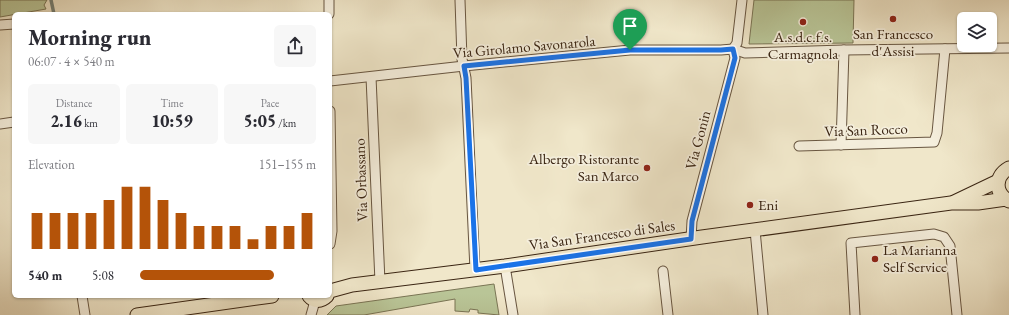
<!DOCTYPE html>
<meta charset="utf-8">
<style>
:root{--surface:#fff;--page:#f7f7f7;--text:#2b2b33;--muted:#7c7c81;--accent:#b45309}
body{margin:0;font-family:"EB Garamond",serif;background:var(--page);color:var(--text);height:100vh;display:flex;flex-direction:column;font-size:15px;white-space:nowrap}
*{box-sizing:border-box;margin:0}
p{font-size:13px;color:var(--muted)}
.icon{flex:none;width:22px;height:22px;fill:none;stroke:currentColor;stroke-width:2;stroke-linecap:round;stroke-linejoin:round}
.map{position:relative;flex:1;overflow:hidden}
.sheet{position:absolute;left:12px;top:12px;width:320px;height:286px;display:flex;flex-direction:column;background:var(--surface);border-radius:6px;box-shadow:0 1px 3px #0004}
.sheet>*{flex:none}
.fabs{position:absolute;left:957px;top:12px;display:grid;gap:8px}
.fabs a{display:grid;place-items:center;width:40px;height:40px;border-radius:6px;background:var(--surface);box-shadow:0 1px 3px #0004;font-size:20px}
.pin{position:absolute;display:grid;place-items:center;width:34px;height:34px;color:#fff;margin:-41px -17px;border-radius:50% 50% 50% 0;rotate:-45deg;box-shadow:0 0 4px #0007}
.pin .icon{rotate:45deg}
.round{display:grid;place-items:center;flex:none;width:42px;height:42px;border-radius:6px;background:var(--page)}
.headline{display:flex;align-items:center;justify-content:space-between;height:68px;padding:0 16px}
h1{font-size:22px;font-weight:800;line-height:30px}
.metrics{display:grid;grid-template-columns:repeat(3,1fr);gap:6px;height:68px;padding:4px 16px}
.metrics div{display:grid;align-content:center;border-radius:6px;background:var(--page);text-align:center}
.metrics b{font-size:17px;font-weight:800}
.metrics small{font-size:11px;font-weight:400}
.metrics p{font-size:11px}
.chart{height:112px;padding:8px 16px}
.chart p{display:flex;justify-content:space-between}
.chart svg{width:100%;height:72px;margin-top:4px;stroke:var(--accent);stroke-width:6}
ul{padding:0 16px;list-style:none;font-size:13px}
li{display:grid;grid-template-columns:64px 48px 1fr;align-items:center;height:30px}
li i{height:10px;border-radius:5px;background:var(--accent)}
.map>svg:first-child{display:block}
.green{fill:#b9c597;stroke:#7a7555}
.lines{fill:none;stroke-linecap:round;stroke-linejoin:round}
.stream{stroke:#748177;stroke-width:3.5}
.street-casing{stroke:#685641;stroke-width:11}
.primary-casing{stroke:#3a2513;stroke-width:15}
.street{stroke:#f5efdd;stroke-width:9}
.primary{stroke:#f0e7ca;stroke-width:13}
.route-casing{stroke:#fff;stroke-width:8}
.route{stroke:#1a73e8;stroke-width:5}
.poi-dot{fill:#8f2418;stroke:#f5efdd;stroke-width:1.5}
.labels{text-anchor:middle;stroke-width:3.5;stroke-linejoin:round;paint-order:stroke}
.poi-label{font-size:15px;fill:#3a2513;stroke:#f5efdd}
.street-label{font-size:15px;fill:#3a2513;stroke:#f5efdd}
</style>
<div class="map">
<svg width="1009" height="315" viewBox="0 0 1009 315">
<rect width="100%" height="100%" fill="#f0e7ca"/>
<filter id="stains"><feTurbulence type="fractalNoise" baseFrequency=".005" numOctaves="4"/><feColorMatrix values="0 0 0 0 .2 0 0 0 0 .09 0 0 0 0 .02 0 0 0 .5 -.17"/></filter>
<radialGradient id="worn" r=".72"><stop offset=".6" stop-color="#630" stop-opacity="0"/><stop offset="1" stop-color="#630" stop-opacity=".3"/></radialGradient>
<!-- green -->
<g class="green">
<path d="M0 0H47L44 5 46 9 0 17Z"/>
<path d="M754 0H854L853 43 749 44Z"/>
<path d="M494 284 499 315 478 313V310L470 309 469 312 455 311V299L364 315H327L336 306Z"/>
</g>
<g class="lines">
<!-- stream -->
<path class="stream" d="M51 0 54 14"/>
<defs>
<g id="street">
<path d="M329 0V14"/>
<path d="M460 0 462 59 466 78 475 270"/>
<path d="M0 25 14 24"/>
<path d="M371 77 380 282"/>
<path d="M330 81 464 66 630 50H721L733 49 745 53 844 50 1009 48"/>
<path d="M330 111 332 231 330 244"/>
<path d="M0 124 14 122"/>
<path d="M841 145 844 50"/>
<path d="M799 146 934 142 937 133 945 49"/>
<path d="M755 230 763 315"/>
<path d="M691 239 692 221 735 58 733 49 737 43 742 0"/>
<path d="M505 266 513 315"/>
<path d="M663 271 668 315"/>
<path d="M82 296 85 315"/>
<path d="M311 315 315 301"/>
<path d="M855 315 851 243 934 234 944 237 950 246 957 315"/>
</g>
<g id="primary">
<path d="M1009 168C995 176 994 193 1009 201"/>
<path d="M954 202 998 181"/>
<path d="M330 291 352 285 505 266 702 237 951 203H978L1006 199"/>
<path d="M309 296C314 302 321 302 327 296"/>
<path d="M137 315 272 296"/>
</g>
</defs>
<!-- street casing -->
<use href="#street" class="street-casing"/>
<!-- primary casing -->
<use href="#primary" class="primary-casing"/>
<!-- street -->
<use href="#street" class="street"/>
<!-- primary -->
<use href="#primary" class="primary"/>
</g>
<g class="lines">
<defs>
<path id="route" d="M733 49 735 58 692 221 691 239 476 270 466 78 464 66 630 50H721Z"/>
</defs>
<!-- route casing -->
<use href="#route" class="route-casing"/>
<!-- route -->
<use href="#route" class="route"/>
</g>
<!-- markers -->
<g class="poi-dot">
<circle cx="893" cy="19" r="4"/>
<circle cx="803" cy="22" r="4"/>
<circle cx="647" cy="168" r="4"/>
<circle cx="750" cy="205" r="4"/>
<circle cx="875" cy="259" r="4"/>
</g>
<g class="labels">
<!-- poi labels -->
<g class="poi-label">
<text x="893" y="39">San Francesco<tspan x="893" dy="17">d'Assisi</tspan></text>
<text x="803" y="42">A.s.d.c.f.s.<tspan x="803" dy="17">Carmagnola</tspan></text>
<text x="639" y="164" text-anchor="end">Albergo Ristorante<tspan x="639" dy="17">San Marco</tspan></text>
<text x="758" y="210" text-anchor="start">Eni</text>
<text x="883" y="255" text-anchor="start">La Marianna<tspan x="883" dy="17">Self Service</tspan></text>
</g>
<!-- street labels -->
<g class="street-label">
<text transform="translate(524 47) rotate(-5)" y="5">Via Girolamo Savonarola</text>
<text transform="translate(866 130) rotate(-2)" y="5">Via San Rocco</text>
<text transform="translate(698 140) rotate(-75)" y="5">Via Gonin</text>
<text transform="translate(361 180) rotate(-92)" y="5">Via Orbassano</text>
<text transform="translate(602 235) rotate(-8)" y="5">Via San Francesco di Sales</text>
</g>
</g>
<rect width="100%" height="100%" filter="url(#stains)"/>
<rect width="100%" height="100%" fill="url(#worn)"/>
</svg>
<div class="fabs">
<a><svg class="icon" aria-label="layers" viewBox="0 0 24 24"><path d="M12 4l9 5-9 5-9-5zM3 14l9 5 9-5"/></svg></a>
</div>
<div class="pin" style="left:630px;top:50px;background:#1e9e55"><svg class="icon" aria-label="arrive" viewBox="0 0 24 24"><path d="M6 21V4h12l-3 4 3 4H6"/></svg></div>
<section class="sheet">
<div class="headline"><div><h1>Morning run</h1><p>06:07 · 4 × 540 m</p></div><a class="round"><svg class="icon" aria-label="share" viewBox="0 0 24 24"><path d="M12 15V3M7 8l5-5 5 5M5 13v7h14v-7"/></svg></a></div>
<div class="metrics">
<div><p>Distance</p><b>2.16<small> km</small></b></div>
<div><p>Time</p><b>10:59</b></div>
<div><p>Pace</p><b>5:05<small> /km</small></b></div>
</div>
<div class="chart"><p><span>Elevation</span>151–155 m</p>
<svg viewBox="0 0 160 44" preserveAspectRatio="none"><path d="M5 44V22M15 44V22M25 44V22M35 44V22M45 44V14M55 44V6M65 44V6M75 44V14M85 44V22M95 44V30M105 44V30M115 44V30M125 44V38M135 44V30M145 44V30M155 44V22"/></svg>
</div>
<ul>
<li><b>540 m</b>5:08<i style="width:76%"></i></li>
</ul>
</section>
</div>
